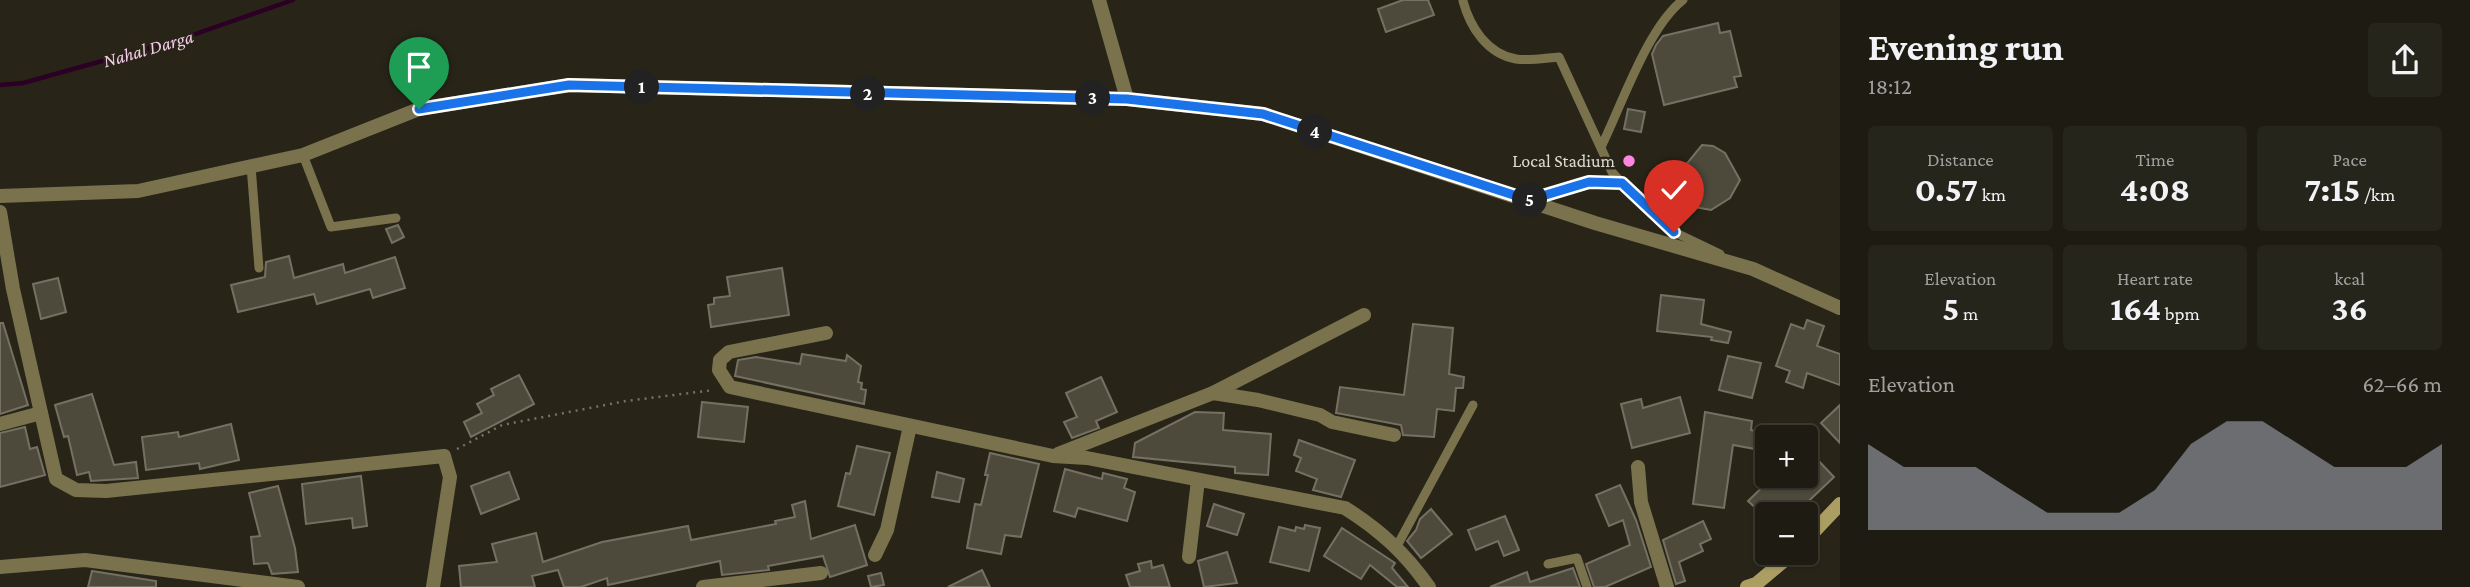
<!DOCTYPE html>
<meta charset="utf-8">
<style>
:root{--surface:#1e1c12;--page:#26251b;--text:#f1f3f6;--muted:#a1a19f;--line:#3c3a32;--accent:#8c9099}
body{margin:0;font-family:"Crimson Pro",serif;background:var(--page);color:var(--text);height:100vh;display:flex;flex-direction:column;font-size:26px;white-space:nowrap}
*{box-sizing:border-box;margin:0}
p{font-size:23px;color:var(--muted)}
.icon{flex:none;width:38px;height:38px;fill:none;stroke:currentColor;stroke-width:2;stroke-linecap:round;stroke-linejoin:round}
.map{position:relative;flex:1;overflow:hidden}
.drawer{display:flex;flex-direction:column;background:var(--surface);width:630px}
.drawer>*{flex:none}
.controls{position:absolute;left:1755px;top:425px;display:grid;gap:14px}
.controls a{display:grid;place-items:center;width:63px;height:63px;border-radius:7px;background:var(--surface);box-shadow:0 2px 5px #0004,0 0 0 2px var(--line);font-size:35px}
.pin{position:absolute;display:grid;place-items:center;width:60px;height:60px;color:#fff;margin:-72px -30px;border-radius:50% 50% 50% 0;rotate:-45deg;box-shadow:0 0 7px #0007}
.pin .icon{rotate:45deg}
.km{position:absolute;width:35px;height:35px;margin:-18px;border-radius:50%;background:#222;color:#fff;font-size:19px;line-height:35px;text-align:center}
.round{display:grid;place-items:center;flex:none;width:74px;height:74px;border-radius:7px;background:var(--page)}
.head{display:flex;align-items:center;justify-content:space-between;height:119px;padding:0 28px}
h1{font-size:38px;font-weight:700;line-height:52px}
.stats{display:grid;grid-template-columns:repeat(3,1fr);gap:10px;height:119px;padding:7px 28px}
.stats div{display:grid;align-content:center;border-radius:7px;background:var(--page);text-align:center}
.stats b{font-size:35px;font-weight:700}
.stats small{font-size:19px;font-weight:400}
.stats p{font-size:19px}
.chart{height:196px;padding:14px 28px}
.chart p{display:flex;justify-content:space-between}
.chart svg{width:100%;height:126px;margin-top:7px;fill:var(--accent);opacity:.7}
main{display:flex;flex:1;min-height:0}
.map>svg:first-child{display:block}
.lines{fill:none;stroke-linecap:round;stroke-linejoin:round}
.stream{stroke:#2c0024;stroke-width:4.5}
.building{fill:#4d4a3c;stroke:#747162;stroke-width:2}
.path{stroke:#747267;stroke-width:2.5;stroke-dasharray:2 5;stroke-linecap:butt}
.service{stroke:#7a724d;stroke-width:9}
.minor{stroke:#7a724d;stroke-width:14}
.tertiary{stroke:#7a724d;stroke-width:14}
.secondary{stroke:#ac9e62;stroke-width:14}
.route-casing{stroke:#fff;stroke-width:14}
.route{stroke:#1a73e8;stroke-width:9}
.poi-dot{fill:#fd86e2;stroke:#282518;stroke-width:2.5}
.labels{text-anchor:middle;stroke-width:5;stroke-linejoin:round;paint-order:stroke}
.poi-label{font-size:18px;fill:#dddbd3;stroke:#282518;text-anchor:end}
.water-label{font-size:19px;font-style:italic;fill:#f5cdea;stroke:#282518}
</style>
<main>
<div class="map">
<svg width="1840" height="587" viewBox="0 0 1840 587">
<rect width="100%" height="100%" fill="#282518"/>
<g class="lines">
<!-- stream -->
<path class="stream" d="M0 85 23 83 181 39 293 0"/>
</g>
<!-- building -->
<g class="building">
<path d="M1403 0H1428L1434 15 1386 32 1378 9Z"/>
<path d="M1718 23 1720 33 1730 31 1741 76 1734 77 1737 87 1664 105 1652 54 1656 45 1663 36Z"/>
<path d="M1628 109 1645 112 1641 132 1624 129Z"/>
<path d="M1702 145 1713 146 1725 153 1740 180 1730 198 1711 210 1678 204 1665 211 1646 193 1659 167 1685 166Z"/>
<path d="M398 225 404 237 392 243 386 229Z"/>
<path d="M289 256 294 278 343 264 345 273 395 257 405 288 373 298 370 289 317 304 314 294 238 312 231 285 265 277 266 262Z"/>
<path d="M782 268 789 315 711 327 708 305 714 304V298L730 296 727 277Z"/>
<path d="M58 278 66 312 41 319 33 284Z"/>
<path d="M1661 295 1704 300 1701 324 1731 332 1728 343 1711 340 1712 337 1657 331Z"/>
<path d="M1807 320 1824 326 1817 346 1840 354V385L1807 373 1803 388 1786 382 1790 371 1776 366 1791 324 1804 329Z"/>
<path d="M0 323H3L28 405 0 414Z"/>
<path d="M1413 324 1453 328 1449 374 1464 377 1463 388H1456L1454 411 1437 409 1434 437 1403 435 1401 425 1336 413 1340 387 1404 395Z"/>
<path d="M802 354 846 361 847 355 861 366 858 382 862 383 861 389 866 390 864 404 735 376 738 360 756 357 800 364Z"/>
<path d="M1728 356 1761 363 1752 398 1719 390Z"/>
<path d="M519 375 534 404 471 437 464 422 482 413 477 404 494 395 491 389Z"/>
<path d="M1101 377 1117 412 1096 421 1099 428 1072 438 1064 422 1077 417 1066 393Z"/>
<path d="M92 394 114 465 136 462 138 478 91 481 89 472 77 475 68 436 64 437 55 405Z"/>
<path d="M1680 397 1690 433 1632 448 1621 404 1641 399 1643 408Z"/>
<path d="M702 402 748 407 744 442 698 437Z"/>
<path d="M1840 405V443L1821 423Z"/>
<path d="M1195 412 1224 413 1223 430 1271 434 1268 475 1235 473V467L1133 457 1135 443Z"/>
<path d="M1705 412 1752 421 1751 430 1758 432 1755 449 1733 445 1724 508 1693 504Z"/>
<path d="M231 424 239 460 200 469 199 463 146 470 142 437 178 432 179 437Z"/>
<path d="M25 427 30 449 37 447 45 475 0 487V433Z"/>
<path d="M1299 440 1355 460 1341 497 1313 490 1317 479 1296 471 1301 458 1294 455Z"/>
<path d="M857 446 890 453 874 515 838 506 846 473 850 474Z"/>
<path d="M990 453 1039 464 1021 537 1005 535 1001 554 967 548 975 504 981 505 988 475H985Z"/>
<path d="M1814 456 1834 477 1795 514H1762L1748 501 1774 476 1785 485 1794 476H1806V464Z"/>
<path d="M1065 469 1102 479 1103 473 1127 479 1124 488 1135 492 1127 521 1078 508 1075 517 1054 511Z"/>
<path d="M509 472 519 499 481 514 471 486Z"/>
<path d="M937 472 964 479 959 502 932 497Z"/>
<path d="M361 476 367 526 353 528 352 518 306 524 302 484Z"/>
<path d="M1620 485 1636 520 1651 567 1605 587H1594L1586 564 1630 545 1623 520 1609 526 1596 495Z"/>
<path d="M278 486 295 548 298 572 272 574 268 563 254 564 251 537 260 536 249 493Z"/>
<path d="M805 501 811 539 855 525 867 565 830 577 823 556 768 566 769 570 722 575 720 561 608 585 607 578 581 587H564L558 570 532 576 535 587H461L459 566 497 562 492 544 536 533 543 562 602 542 688 526 691 540 776 524 775 521 795 517 792 505Z"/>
<path d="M1214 504 1244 514 1237 535 1207 526Z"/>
<path d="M1431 509 1452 534 1421 558 1407 541 1416 530 1420 519Z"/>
<path d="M1505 516 1519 550 1504 556 1498 541 1476 550 1468 530Z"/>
<path d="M1703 521 1711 539 1700 544 1703 551 1679 562 1685 581 1676 584 1663 540Z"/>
<path d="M1305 525 1320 528 1309 571 1270 562 1279 527 1295 531 1296 527 1304 529Z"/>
<path d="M1342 528 1395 563 1392 568 1408 587H1397L1370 565 1361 579 1324 556Z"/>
<path d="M1227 552 1237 583 1204 587 1198 561Z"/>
<path d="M1151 561 1152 568 1163 565 1170 587H1130L1126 575 1140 571 1138 564Z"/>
<path d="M1573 568 1580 587H1490L1527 572 1530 582Z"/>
<path d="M982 570 990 587H948Z"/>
<path d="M92 571 156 581V587H88Z"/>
<path d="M881 573 884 585 871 587 868 576Z"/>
</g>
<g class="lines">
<!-- path -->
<path class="path" d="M457 449 502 425 626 401 714 390"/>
<!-- service -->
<g class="service">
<path d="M1463 1C1470 27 1487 54 1516 59 1529 61 1546 58 1559 57L1612 172 1622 183"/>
<path d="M1602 145C1622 104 1648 27 1683 0"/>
<path d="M303 155 331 227 396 218"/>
<path d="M251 166 259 268"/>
<path d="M1531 200 1589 182 1622 183 1674 232 1720 254"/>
<path d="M1397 546 1473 405"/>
<path d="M1548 564 1577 558 1587 587"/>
</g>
<!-- minor -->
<g class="minor">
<path d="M1099 0 1127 99"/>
<path d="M0 212 13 289 56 479 76 490 106 491 444 456 450 477 433 587"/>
<path d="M826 333 729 352 720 360 719 370 730 387 1053 456 1087 458 1345 508C1380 530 1405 553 1429 587"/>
<path d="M1213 393 1364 315"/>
<path d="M0 424 41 413"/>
<path d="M1058 454 1213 393 1258 400 1320 415 1332 422 1394 435"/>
<path d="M1638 467 1641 502 1667 587"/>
<path d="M875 555 887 530 910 426"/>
<path d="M1189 557 1198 480"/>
<path d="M0 567 85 560 298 587"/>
<path d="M703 587 821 573"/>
</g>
<!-- tertiary -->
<path class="tertiary" d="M0 196 138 191 303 155 419 109 570 85 1127 99 1263 114 1595 223 1753 269 1840 308"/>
<!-- secondary -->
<g class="secondary">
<path d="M1806 540 1840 504"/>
<path d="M1747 587 1756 584 1793 553"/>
</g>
</g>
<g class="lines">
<defs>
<path id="route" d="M419 109 569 85 1127 99 1263 114 1529 200 1589 182 1622 183 1674 232"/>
</defs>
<!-- route casing -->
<use href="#route" class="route-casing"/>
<!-- route -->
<use href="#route" class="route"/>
</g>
<!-- markers -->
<circle class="poi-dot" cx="1629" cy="161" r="7"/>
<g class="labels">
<!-- poi labels -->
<g class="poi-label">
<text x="1615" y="167">Local Stadium</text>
</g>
<!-- water labels -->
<g class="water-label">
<text transform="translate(148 48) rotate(-16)" y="7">Nahal Darga</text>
</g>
</g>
</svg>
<div class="controls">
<a>+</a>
<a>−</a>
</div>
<div class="pin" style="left:419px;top:109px;background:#1e9e55"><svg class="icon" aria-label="arrive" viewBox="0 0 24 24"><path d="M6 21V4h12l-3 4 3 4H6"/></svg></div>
<div class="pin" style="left:1674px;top:232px;background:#d93025"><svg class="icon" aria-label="check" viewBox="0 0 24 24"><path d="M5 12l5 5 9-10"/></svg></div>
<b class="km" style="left:642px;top:87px">1</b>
<b class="km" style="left:868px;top:94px">2</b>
<b class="km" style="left:1093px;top:98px">3</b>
<b class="km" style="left:1315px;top:132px">4</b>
<b class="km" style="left:1530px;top:200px">5</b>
</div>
<section class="drawer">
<div class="head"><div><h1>Evening run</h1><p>18:12</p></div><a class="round"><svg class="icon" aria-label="share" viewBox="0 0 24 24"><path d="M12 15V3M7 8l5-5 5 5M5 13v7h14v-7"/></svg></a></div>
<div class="stats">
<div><p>Distance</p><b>0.57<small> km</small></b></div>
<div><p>Time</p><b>4:08</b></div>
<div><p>Pace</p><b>7:15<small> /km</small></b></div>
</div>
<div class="stats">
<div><p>Elevation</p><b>5<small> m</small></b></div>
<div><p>Heart rate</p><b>164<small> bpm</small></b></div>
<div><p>kcal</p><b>36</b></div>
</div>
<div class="chart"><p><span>Elevation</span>62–66 m</p>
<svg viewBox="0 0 160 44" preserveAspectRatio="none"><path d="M0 44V14L10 22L20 22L30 22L40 30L50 38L60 38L70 38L80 30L90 14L100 6L110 6L120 14L130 22L140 22L150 22L160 14V44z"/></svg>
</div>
</section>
</main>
